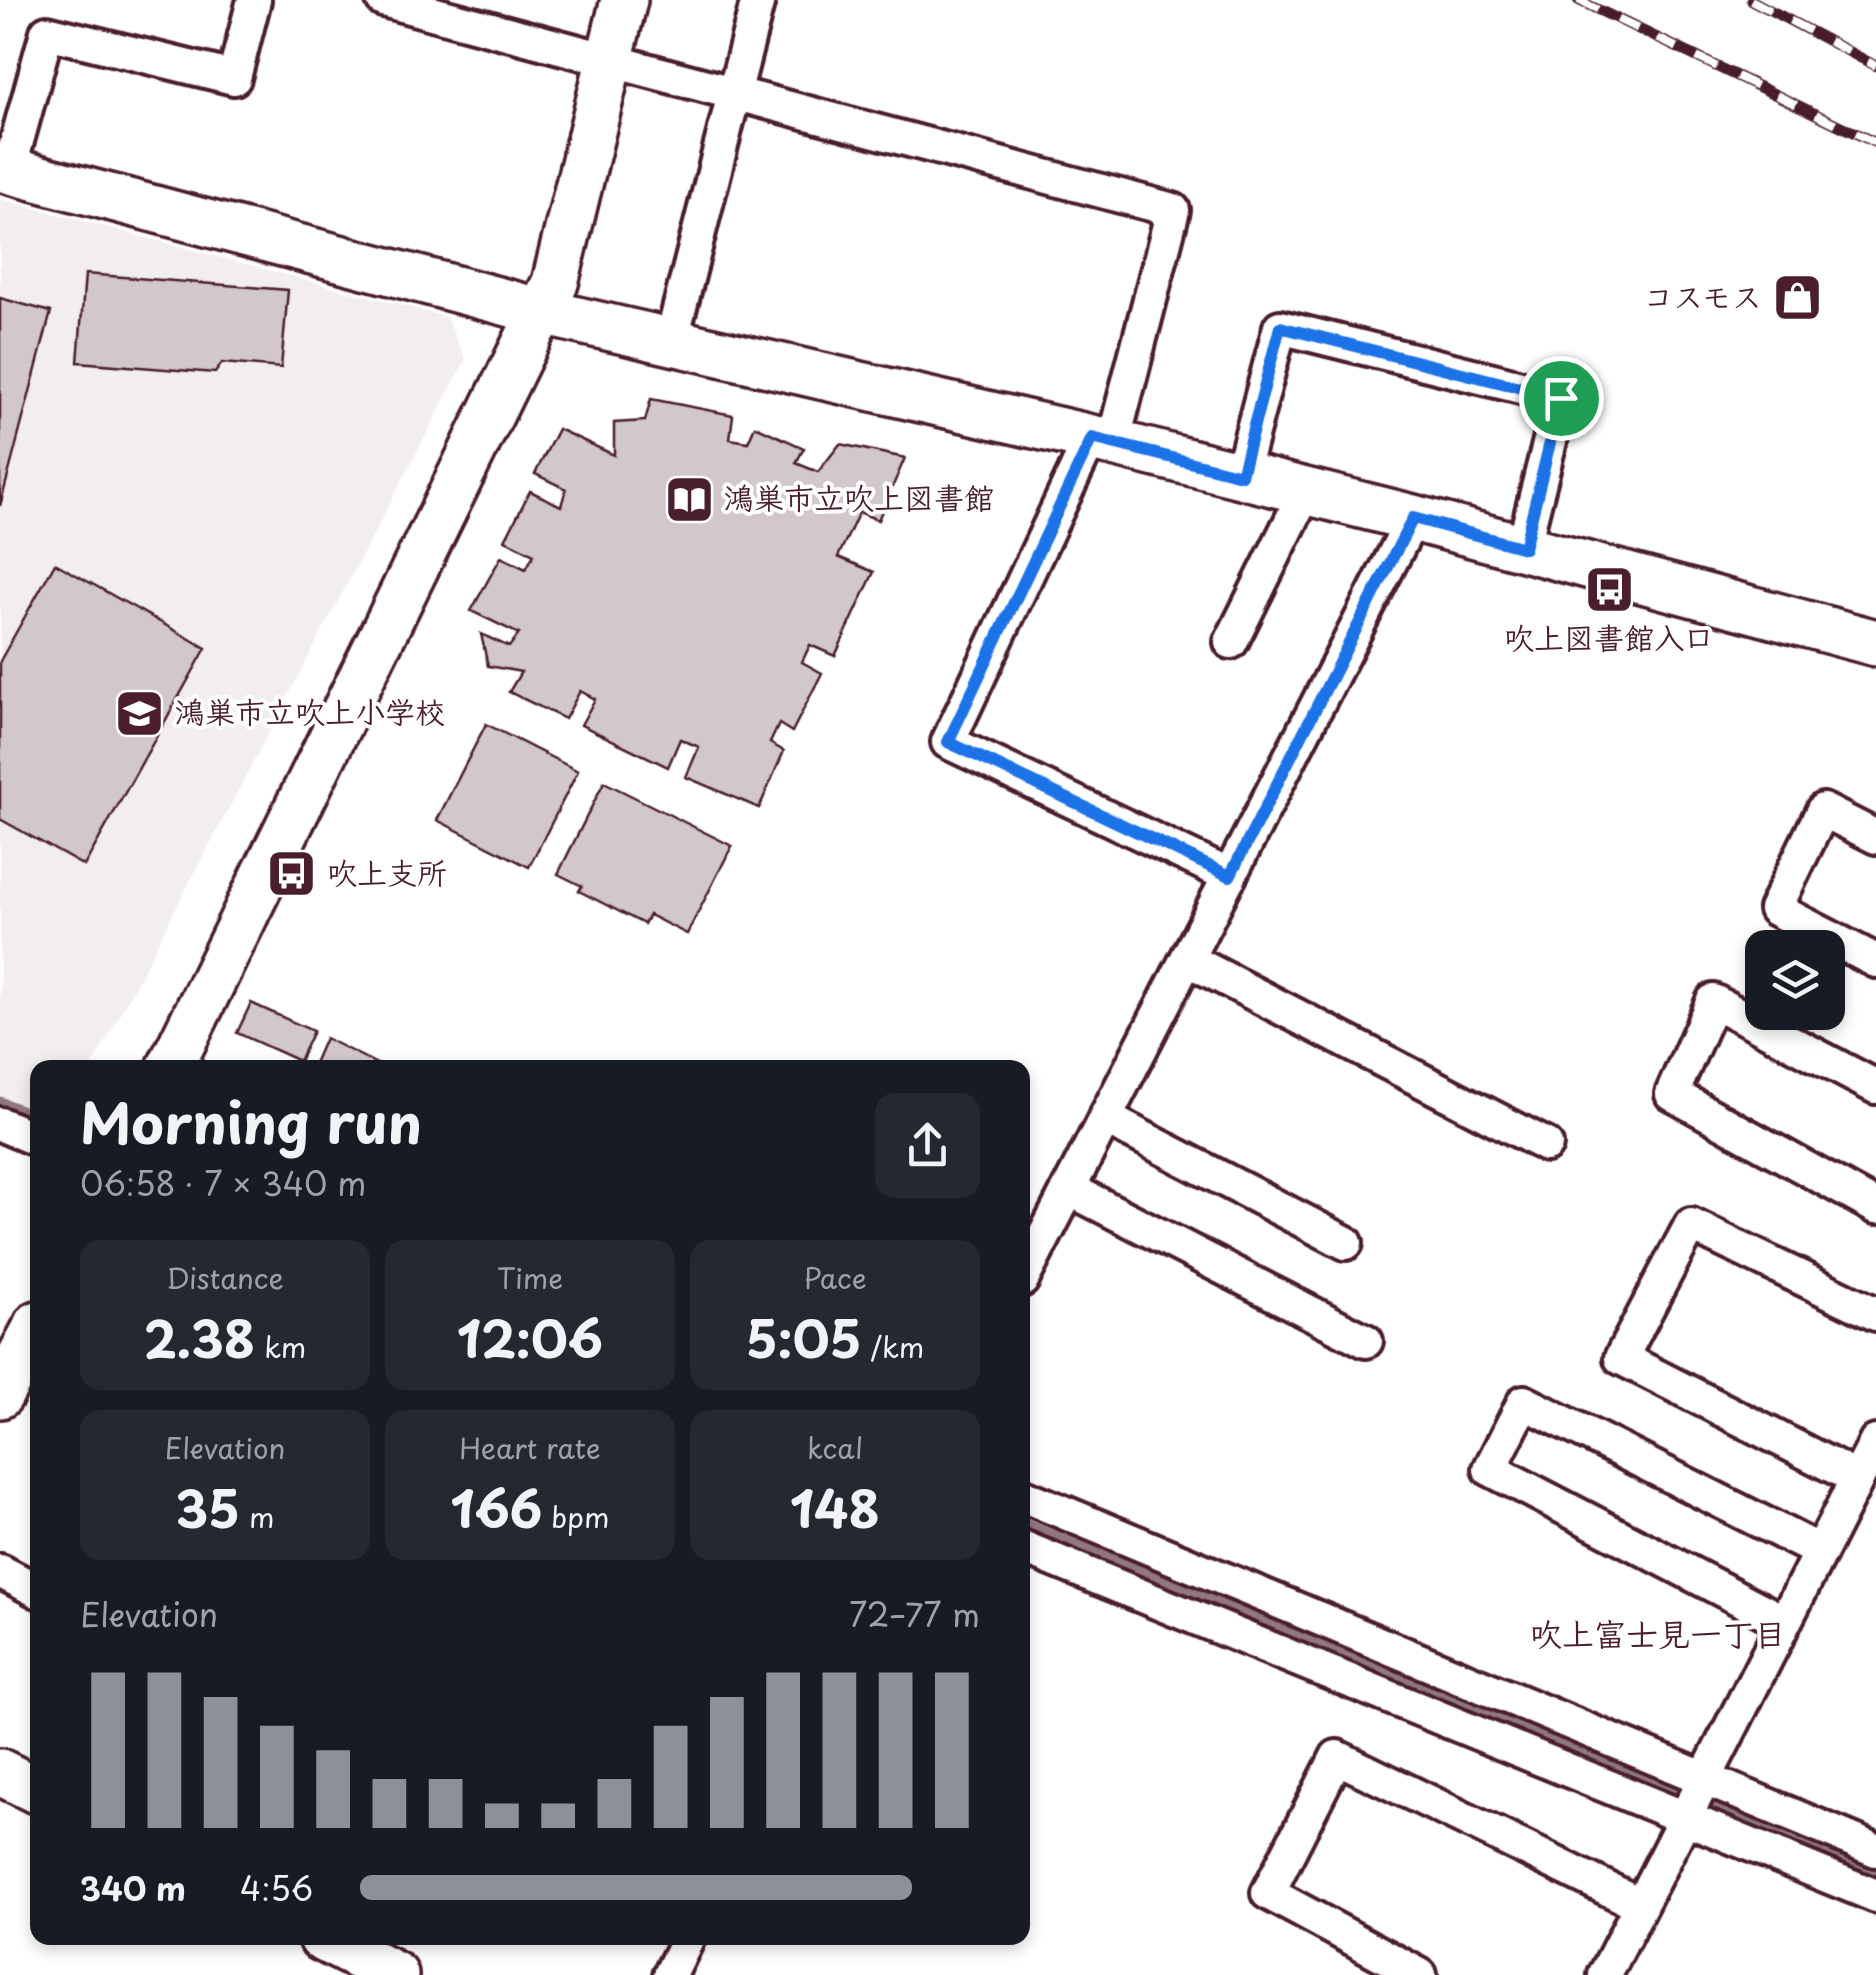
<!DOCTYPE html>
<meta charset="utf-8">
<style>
:root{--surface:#171b24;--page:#242831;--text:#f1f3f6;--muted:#9ea1a6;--accent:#8c9099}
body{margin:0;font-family:"Playpen Sans","Klee One",sans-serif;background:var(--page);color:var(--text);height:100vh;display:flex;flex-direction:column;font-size:38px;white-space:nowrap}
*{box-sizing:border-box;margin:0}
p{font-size:32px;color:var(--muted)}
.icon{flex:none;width:55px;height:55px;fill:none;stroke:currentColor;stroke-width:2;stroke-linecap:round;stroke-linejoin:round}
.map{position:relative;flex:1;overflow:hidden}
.sheet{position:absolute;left:30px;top:1060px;width:1000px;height:885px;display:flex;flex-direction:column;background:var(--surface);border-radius:20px;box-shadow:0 5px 15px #0003}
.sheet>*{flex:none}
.fabs{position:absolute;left:1745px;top:930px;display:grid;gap:20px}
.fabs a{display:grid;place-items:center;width:100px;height:100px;border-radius:20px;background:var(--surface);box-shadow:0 5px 15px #0003;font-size:50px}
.pin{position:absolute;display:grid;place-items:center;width:85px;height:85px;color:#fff;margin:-42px;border:5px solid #fff;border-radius:50%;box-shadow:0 2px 10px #0007}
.round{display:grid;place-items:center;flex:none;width:105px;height:105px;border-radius:20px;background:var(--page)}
.headline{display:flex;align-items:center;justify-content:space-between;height:170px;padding:0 50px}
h1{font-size:55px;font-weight:700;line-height:75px}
.metrics{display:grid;grid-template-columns:repeat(3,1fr);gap:15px;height:170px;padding:10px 50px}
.metrics div{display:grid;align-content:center;border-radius:20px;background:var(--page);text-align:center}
.metrics b{font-size:50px;font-weight:700}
.metrics small{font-size:28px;font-weight:400}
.metrics p{font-size:28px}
.chart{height:280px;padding:20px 50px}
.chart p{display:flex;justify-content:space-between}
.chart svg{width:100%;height:180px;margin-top:10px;stroke:var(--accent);stroke-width:6}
ul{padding:0 50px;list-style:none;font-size:32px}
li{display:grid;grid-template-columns:160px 120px 1fr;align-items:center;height:75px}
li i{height:25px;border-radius:12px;background:var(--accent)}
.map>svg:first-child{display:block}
.built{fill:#f2eeef}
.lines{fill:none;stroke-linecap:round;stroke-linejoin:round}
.stream{stroke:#91787e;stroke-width:11}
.building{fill:#d2c7cb;stroke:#4a1f2b;stroke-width:2.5}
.street-casing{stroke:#4a1f2b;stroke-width:40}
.secondary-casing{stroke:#4a1f2b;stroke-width:52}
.street{stroke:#fff;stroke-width:32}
.secondary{stroke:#fff;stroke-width:45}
.rail-casing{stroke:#4a1f2b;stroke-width:11}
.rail{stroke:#fff;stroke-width:8;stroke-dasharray:22;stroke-linecap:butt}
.route-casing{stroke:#fff;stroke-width:20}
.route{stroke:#1a73e8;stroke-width:12}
.labels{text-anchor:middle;stroke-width:8;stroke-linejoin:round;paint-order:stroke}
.poi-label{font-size:30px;font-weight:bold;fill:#4a1f2b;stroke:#fff;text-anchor:start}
.neighbourhood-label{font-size:32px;font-weight:bold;fill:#4a1f2b;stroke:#fff}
</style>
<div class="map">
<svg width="1876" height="1975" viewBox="0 0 1876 1975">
<rect width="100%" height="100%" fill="#fff"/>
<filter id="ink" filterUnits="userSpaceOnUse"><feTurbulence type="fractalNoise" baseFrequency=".01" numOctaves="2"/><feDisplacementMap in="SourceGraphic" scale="20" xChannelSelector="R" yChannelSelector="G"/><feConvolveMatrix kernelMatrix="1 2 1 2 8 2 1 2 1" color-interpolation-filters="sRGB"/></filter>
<g filter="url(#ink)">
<!-- built -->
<path class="built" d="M0 199 446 317 466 359 92 1067 38 1068 37 1125 0 1109Z"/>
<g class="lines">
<!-- stream -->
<g class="stream">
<path d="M0 1102 38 1117"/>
<path d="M1022 1523 1675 1790"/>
<path d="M1713 1805 1876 1870"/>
</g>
</g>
<!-- building -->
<g class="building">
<path d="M85 274 288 290 281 368 222 363 215 373 78 362Z"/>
<path d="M0 298 51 312 0 506Z"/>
<path d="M651 399 733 415 730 439 748 442 755 426 804 448 796 463 818 472 840 444 905 458 878 520 859 512 838 557 874 572 835 656 810 645 802 662 822 673 792 732 779 724 770 743 784 751 759 808 686 777 699 747 680 739 668 767 581 725 595 699 580 691 565 719 509 692 521 672 488 666 481 634 509 647 519 634 471 611 501 557 526 569 534 554 505 540 530 491 561 506 566 489 535 474 558 429 614 455V423L645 421Z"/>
<path d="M55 563 206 648 84 866 0 819V661Z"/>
<path d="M486 724 578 771 529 867 437 820Z"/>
<path d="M604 782 732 846 687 934 649 915 644 924 579 891 582 886 558 874Z"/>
<path d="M251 1003 313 1031 299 1061 237 1033Z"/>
<path d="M325 1038 385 1068H312Z"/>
</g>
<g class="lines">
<defs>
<g id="street">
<path d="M383 0 1173 210 1113 443"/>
<path d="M9 170 47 32 234 78 254 0"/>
<path d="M671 342 758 0"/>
<path d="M1091 438 948 742 1230 876"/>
<path d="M1241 475 1280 327 1561 397 1523 548"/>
<path d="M1231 642 1306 491"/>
<path d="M1876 837 1823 810 1775 909 1876 961"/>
<path d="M1187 959 1546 1145"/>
<path d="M1876 1087 1713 1001 1672 1094 1876 1207"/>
<path d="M1105 1118 1346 1243"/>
<path d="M0 1124 38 1140"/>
<path d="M1069 1189 1366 1341"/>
<path d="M1022 1280 1413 518"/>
<path d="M1856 1478 1621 1358 1691 1225 1876 1314"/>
<path d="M1022 1495 1876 1850"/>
<path d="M1022 1547 1876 1896"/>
<path d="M0 1571 38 1591"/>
<path d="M1784 1622 1490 1469 1524 1402 1819 1551"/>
<path d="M670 1975 688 1938"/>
<path d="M1420 1975 1268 1893 1337 1757 1639 1904"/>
<path d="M1605 1975 1876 1442"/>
</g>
<g id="secondary">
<path d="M0 168 542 312 1113 443 1413 518 1876 643"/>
<path d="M170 1068 555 283 624 0"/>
<path d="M0 1395 38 1324"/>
<path d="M0 1772 38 1791"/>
<path d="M322 1938 395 1975"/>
</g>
</defs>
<!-- street casing -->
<use href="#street" class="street-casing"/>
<!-- secondary casing -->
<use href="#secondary" class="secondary-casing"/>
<!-- street -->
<use href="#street" class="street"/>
<!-- secondary -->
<use href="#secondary" class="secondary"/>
<defs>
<g id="rail">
<path d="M1578 0 1876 143"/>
<path d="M1751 0 1876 66"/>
</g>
</defs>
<!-- rail casing -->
<use href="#rail" class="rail-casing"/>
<!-- rail -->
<use href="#rail" class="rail"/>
</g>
</g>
<g class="lines" filter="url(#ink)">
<defs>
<path id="route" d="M1280 327 1561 398 1524 548 1413 518 1230 876 948 742 1092 438 1241 475Z"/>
</defs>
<!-- route casing -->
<use href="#route" class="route-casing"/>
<!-- route -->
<use href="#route" class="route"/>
</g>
<!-- icons -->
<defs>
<symbol id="shop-square" viewBox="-11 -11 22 22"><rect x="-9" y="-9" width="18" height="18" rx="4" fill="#4a1f2b" stroke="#fff"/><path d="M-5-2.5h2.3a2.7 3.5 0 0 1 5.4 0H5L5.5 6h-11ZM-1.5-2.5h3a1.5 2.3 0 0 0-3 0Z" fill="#fff"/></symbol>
<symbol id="library-square" viewBox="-11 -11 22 22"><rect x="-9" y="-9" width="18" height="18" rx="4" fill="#4a1f2b" stroke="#fff"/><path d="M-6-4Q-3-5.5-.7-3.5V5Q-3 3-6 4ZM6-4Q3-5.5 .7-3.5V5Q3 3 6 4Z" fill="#fff"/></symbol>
<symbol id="bus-square" viewBox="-11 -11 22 22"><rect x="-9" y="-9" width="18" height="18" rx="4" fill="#4a1f2b" stroke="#fff"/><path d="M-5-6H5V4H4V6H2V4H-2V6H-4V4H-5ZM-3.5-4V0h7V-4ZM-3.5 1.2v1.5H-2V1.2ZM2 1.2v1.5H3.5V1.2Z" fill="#fff"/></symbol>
<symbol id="school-square" viewBox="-11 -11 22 22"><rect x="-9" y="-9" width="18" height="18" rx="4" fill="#4a1f2b" stroke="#fff"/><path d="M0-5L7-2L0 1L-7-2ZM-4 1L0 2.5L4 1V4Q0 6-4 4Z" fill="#fff"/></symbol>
</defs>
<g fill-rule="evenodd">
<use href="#shop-square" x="1770" y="270" width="55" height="55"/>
<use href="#library-square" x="662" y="472" width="55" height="55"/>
<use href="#bus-square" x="1582" y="562" width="55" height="55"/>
<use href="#school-square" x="112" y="686" width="55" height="55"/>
<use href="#bus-square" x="264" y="846" width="55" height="55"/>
</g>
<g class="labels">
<!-- poi labels -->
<g class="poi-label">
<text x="1762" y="308" text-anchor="end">コスモス</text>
<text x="724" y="509">鴻巣市立吹上図書館</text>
<text x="1609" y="649" text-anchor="middle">吹上図書館入口</text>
<text x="175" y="723">鴻巣市立吹上小学校</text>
<text x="327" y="884">吹上支所</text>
</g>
<!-- neighbourhood labels -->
<g class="neighbourhood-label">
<text x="1658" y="1646">吹上富士見一丁目</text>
</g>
</g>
</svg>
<div class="fabs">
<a><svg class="icon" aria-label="layers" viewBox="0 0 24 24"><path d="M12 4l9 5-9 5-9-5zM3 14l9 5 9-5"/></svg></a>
</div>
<div class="pin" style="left:1561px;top:398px;background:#1e9e55"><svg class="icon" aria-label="arrive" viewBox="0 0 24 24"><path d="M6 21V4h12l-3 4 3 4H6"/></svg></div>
<section class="sheet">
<div class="headline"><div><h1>Morning run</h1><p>06:58 · 7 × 340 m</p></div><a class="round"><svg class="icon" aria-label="share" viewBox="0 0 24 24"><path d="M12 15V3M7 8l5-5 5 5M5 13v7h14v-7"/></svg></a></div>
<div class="metrics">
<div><p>Distance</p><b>2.38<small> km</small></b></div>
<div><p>Time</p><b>12:06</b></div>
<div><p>Pace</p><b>5:05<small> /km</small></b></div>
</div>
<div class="metrics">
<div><p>Elevation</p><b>35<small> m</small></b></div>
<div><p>Heart rate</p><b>166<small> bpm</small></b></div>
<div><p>kcal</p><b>148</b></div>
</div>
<div class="chart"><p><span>Elevation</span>72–77 m</p>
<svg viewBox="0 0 160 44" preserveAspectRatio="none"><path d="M5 44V6M15 44V6M25 44V12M35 44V19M45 44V25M55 44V32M65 44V32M75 44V38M85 44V38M95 44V32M105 44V19M115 44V12M125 44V6M135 44V6M145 44V6M155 44V6"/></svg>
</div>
<ul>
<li><b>340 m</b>4:56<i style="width:89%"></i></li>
</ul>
</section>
</div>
